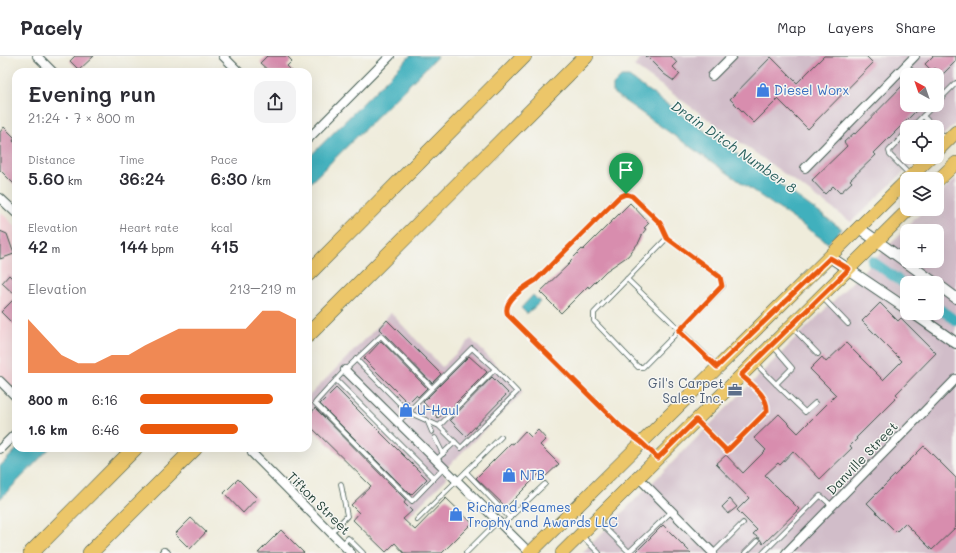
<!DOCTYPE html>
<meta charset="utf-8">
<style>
:root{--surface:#fff;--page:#f2f2f3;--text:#2b2b33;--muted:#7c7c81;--line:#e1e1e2;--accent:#ea580c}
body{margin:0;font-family:Mali,sans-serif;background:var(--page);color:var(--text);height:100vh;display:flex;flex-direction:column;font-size:15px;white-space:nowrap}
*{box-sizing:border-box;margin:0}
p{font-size:13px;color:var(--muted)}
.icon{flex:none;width:22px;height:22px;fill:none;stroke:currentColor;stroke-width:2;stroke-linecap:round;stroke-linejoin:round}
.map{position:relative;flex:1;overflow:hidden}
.side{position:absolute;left:12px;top:12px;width:300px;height:384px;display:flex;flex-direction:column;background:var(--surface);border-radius:12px;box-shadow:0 4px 16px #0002}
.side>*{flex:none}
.needle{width:26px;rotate:320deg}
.buttons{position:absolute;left:900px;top:12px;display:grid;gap:8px}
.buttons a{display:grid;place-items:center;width:44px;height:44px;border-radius:8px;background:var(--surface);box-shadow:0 4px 16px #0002;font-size:20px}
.pin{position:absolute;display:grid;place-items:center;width:34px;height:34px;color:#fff;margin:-41px -17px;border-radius:50% 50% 50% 0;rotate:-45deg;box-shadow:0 0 4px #0007}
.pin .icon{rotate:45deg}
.round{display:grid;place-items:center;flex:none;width:42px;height:42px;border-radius:12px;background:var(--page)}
.headline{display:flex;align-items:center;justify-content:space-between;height:68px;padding:0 16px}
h1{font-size:22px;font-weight:600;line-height:30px}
.figures{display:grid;grid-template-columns:repeat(3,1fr);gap:6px;height:68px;padding:4px 16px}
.figures div{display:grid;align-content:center}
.figures b{font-size:17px;font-weight:600}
.figures small{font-size:11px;font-weight:400}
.figures p{font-size:11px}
.chart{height:112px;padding:8px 16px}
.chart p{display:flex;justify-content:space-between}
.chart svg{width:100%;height:72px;margin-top:4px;fill:var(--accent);opacity:.7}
ul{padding:0 16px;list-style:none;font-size:13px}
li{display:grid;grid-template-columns:64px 48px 1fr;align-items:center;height:30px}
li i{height:10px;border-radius:5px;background:var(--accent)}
header{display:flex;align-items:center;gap:24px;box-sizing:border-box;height:56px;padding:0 20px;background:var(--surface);border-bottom:1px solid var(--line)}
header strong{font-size:19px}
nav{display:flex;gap:22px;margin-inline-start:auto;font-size:14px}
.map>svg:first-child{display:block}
.built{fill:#f6cfd6}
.industrial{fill:#d1bdc9;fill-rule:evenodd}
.water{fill:#41b0bd;stroke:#307678}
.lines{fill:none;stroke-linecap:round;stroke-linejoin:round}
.canal{stroke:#41b0bd;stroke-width:10}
.building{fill:#d88dae}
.service-casing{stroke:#3e574d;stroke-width:5.5}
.minor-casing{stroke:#3e574d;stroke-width:10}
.tertiary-casing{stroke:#3e574d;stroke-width:12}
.primary-casing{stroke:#3e574d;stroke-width:14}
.motorway-casing{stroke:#3e574d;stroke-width:16}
.service{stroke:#fff;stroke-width:4}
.minor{stroke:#fff;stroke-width:8}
.tertiary{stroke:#fff;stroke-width:10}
.primary{stroke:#ecc669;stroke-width:13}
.motorway{stroke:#ecc669;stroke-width:15}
.route-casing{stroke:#fff;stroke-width:8}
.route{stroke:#ea580c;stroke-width:5}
.labels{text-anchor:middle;stroke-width:3;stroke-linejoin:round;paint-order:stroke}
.shop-label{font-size:13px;fill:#366cbe;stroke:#f6f6f2;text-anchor:start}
.service-label{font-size:13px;fill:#4e5e75;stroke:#f6f6f2;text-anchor:end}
.street-label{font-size:13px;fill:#1f3d34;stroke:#f6f6f2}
.water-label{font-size:14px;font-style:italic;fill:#29605d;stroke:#f6f6f2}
</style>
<header>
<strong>Pacely</strong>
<nav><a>Map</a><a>Layers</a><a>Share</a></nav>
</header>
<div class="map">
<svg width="956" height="497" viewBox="0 0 956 497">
<rect width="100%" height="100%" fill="#f6f6f2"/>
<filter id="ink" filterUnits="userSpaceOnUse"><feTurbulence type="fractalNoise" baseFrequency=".025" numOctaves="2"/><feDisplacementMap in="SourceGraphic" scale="8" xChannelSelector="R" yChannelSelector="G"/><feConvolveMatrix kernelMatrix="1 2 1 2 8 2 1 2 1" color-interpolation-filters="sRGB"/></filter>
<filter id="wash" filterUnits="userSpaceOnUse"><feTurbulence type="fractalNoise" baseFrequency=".012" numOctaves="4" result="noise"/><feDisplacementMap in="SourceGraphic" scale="16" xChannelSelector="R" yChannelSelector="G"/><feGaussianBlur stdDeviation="0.9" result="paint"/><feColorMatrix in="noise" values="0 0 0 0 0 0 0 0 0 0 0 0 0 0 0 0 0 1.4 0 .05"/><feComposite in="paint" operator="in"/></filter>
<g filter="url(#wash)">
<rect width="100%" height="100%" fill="#efecdb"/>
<!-- built -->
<path class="built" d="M0 155 16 171V335L0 319Z"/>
<!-- industrial -->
<g class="industrial">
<path d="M644 0H956V67L937 85V71H907V101H920L851 166 634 10ZM907 19H937V49H907Z"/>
<path d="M956 122V497H582L925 153H937V141ZM907 175H937V205H907ZM907 227H937V257H907Z"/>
<path d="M391 257 442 311 471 283 523 336 442 416 447 422 405 464 308 368V341Z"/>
</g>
<!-- water -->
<g class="water">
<path d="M410 0H438L308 129V102Z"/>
<path d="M621 21H629L842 173 828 187 613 37V29Z"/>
<path d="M533 239 540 246 527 258 521 252Z"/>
<path d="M18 392H50L0 443V410Z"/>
</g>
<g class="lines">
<!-- canal -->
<g class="canal">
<path d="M872 205 907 230"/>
<path d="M937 251 956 265"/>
</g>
</g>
<g id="blocks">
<!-- building -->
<g class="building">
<path d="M75 0H94L79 14 70 5Z"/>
<path d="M267 0H287L292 5 287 10 293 16H270L260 7Z"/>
<path d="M646 0H671L677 7 673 11 680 18 674 25 664 18Z"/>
<path d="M824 0H866L873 7 808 73 778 43 754 67 730 43 771 1 797 27Z"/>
<path d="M933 0H956V5L942 19 935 12 932 15 925 8Z"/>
<path d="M907 25V49H922L874 97 876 99 850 124 852 126 840 137 833 130 825 138 812 124 847 90 844 86 854 77 855 78Z"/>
<path d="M4 71 15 82 13 85 16 88V130L0 114V76Z"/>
<path d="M630 147 649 167 644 172 646 173 643 177 639 186 628 200 606 215 589 232 588 230 561 257 540 236 571 206 570 205 582 193 583 194Z"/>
<path d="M0 175 7 178 14 198 0 203Z"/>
<path d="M9 219 16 226V240L2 227Z"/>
<path d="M16 241V271L1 256Z"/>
<path d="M880 247 898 265 901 262 936 297 896 338 898 340 856 382 857 383 850 390 852 392 820 423 793 395 780 409 778 407 765 419 799 453 763 488 760 483 753 478 757 474 737 454 749 442 716 408 726 399 743 417 766 394 754 382 779 358 798 377 836 339 810 313 822 301 826 306 846 287 883 324 902 305 862 265Z"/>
<path d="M387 264 441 318 432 327 379 273Z"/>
<path d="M381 285 427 332 418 341 416 339 408 347 364 303Z"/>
<path d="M469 300 487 316 445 358 444 357 438 362 423 346Z"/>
<path d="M492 321 508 337 466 380 450 364Z"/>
<path d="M336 332 427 423 411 439 320 348Z"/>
<path d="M308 351 312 356 315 352 406 444 404 447 412 455 403 463 415 474 446 442 472 467 442 497H404L395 487 386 496 353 464 359 457 351 449 371 430 308 368Z"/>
<path d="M538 374 546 383 540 389 559 408 546 420 542 415 506 451 476 422 511 387 513 388 525 375 531 381Z"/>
<path d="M924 390 956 422V471L932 494 905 467 896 476 867 447Z"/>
<path d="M238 423 257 442 243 457 224 437Z"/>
<path d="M730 443 737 451 728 458 722 451Z"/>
<path d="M191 462 206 476 190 493 175 478Z"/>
<path d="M663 469 691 497H635Z"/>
<path d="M281 474 304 497H258Z"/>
</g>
</g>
</g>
<g filter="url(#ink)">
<use href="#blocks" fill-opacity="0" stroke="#3e574d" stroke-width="1"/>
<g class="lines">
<defs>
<g id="service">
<path d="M906 9 916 19"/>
<path d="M937 46 956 27"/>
<path d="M923 60 934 71"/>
<path d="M912 71 934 49"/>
<path d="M937 74 947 83"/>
<path d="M907 76 889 95 890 99 909 118"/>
<path d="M627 223 716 309"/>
<path d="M823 242 848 268"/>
<path d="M793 272 818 298"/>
<path d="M356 303 408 356 439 370 495 313 517 336 461 392 439 370"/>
<path d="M756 308 776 328 792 312 773 290"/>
<path d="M336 324 434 422"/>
<path d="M776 328 805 356 815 347"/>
<path d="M432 332 472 292 495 313"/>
<path d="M427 364 432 376"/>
<path d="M698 365 727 395 767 355C768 340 753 330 742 320"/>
<path d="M398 366 432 332 381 280 345 314 315 347 412 445 444 412"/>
<path d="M435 382 443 398"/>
<path d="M656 400 641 386 622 372 508 259C501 244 526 230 536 224L619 141 626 138 632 140 660 167 667 182 720 221 723 230 643 311H638L594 265V257L667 182"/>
<path d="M436 404 455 386"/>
<path d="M466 416 510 462"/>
<path d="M417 464 501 381"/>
<path d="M598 465 629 496 672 455"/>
<path d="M502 469 545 428"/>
<path d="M331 477 347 460 341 428"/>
<path d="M582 480 599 497"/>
<path d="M343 488 348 482 363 497"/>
<path d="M466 497 498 465"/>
<path d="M713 497 743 467"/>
<path d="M745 497 757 485"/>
<path d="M763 497 820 440H821L832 450"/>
</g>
<g id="minor">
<path d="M37 0 53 16"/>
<path d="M223 0 239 16"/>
<path d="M712 20 732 0"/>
<path d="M308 83 390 0"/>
<path d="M805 112 915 0"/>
<path d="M0 142 16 157"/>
<path d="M345 314 530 497"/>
<path d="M0 325 16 341"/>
<path d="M0 393 16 377"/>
<path d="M252 397 351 497"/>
<path d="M638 421 713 497"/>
<path d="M164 496 166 497"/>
<path d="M786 497 956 323"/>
</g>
<g id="tertiary">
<path d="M859 172 935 227"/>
<path d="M830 201 907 253"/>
<path d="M937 228 956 242"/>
<path d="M913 257 956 287"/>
</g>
<g id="primary">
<path d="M937 95 956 76"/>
<path d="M908 123 931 101"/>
<path d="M937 125 956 107"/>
<path d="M530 497 907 124"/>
<path d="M562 497 909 153"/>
</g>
<g id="motorway">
<path d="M308 218 524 0"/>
<path d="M308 279 586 0"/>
<path d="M31 497 135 392"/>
<path d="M90 497 195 392"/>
</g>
</defs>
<!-- service casing -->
<use href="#service" class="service-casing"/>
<!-- minor casing -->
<use href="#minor" class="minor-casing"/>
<!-- tertiary casing -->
<use href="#tertiary" class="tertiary-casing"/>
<!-- primary casing -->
<use href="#primary" class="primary-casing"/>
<!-- motorway casing -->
<use href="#motorway" class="motorway-casing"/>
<!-- service -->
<use href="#service" class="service"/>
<!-- minor -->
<use href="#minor" class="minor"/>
<!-- tertiary -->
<use href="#tertiary" class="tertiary"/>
<!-- primary -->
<use href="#primary" class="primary"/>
<!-- motorway -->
<use href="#motorway" class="motorway"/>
</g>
</g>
<g class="lines" filter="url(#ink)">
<defs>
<path id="route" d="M626 138 632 140 660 167 667 182 720 221 722 230 679 275 717 311 830 202 849 213 741 319C752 329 768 340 767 355L727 395 696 364 658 402 641 386 622 372 508 259C501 245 526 230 536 224L619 141Z"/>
</defs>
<!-- route casing -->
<use href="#route" class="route-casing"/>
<!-- route -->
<use href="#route" class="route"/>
</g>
<!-- icons -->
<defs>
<symbol id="shop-bare" viewBox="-9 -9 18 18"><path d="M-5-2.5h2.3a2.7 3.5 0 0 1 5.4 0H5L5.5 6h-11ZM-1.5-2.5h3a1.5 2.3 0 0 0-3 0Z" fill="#3f7fe0" stroke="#f6f6f2" stroke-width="2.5" paint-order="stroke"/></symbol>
<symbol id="office-bare" viewBox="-9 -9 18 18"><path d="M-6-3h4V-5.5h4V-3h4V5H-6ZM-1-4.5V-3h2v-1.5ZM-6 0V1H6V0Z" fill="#5c6f8a" stroke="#f6f6f2" stroke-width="2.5" paint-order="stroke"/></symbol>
</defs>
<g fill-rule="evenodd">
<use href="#shop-bare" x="753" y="24" width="20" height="20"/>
<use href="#office-bare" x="725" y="324" width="20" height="20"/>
<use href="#shop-bare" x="396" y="344" width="20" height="20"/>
<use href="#shop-bare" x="499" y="409" width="20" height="20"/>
<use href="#shop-bare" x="446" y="448" width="20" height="20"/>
</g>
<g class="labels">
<!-- shop labels -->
<g class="shop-label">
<text x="774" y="39">Diesel Worx</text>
<text x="417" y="359">U-Haul</text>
<text x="520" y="424">NTB</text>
<text x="467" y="456">Richard Reames<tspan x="467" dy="15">Trophy and Awards LLC</tspan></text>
</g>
<!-- service labels -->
<g class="service-label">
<text x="724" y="332">Gil's Carpet<tspan x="724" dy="15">Sales Inc.</tspan></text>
</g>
<!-- street labels -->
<g class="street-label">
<text transform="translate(862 402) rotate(-46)" y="5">Danville Street</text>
<text transform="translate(319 447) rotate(45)" y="5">Tifton Street</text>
</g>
<!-- water labels -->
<g class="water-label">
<text transform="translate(734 91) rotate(35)" y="5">Drain Ditch Number 8</text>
</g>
</g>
</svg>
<div class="buttons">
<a><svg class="needle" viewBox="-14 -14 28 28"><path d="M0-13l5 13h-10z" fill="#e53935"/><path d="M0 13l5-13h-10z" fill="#7c7c81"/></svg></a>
<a><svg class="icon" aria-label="locate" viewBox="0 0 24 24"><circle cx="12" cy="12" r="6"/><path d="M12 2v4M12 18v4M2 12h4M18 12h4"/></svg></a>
<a><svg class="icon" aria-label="layers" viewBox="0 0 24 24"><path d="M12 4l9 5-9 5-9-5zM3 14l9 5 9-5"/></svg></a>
<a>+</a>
<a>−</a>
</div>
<div class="pin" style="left:626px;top:138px;background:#1e9e55"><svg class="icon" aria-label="arrive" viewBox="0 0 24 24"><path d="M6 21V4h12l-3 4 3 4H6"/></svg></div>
<section class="side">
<div class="headline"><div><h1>Evening run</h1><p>21:24 · 7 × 800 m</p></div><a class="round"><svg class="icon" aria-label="share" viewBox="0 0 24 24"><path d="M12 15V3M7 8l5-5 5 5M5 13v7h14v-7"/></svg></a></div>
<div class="figures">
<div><p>Distance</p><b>5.60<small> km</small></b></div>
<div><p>Time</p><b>36:24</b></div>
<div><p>Pace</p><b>6:30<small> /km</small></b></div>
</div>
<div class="figures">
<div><p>Elevation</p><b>42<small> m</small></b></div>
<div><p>Heart rate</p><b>144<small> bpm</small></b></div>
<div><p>kcal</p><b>415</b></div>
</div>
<div class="chart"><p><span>Elevation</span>213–219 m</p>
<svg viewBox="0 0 160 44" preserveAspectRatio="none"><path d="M0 44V11L10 22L20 33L30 38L40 38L50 33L60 33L70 27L80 22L90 17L100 17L110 17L120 17L130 17L140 6L150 6L160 11V44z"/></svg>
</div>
<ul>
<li><b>800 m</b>6:16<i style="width:85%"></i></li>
<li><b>1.6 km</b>6:46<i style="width:63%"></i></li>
</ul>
</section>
</div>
